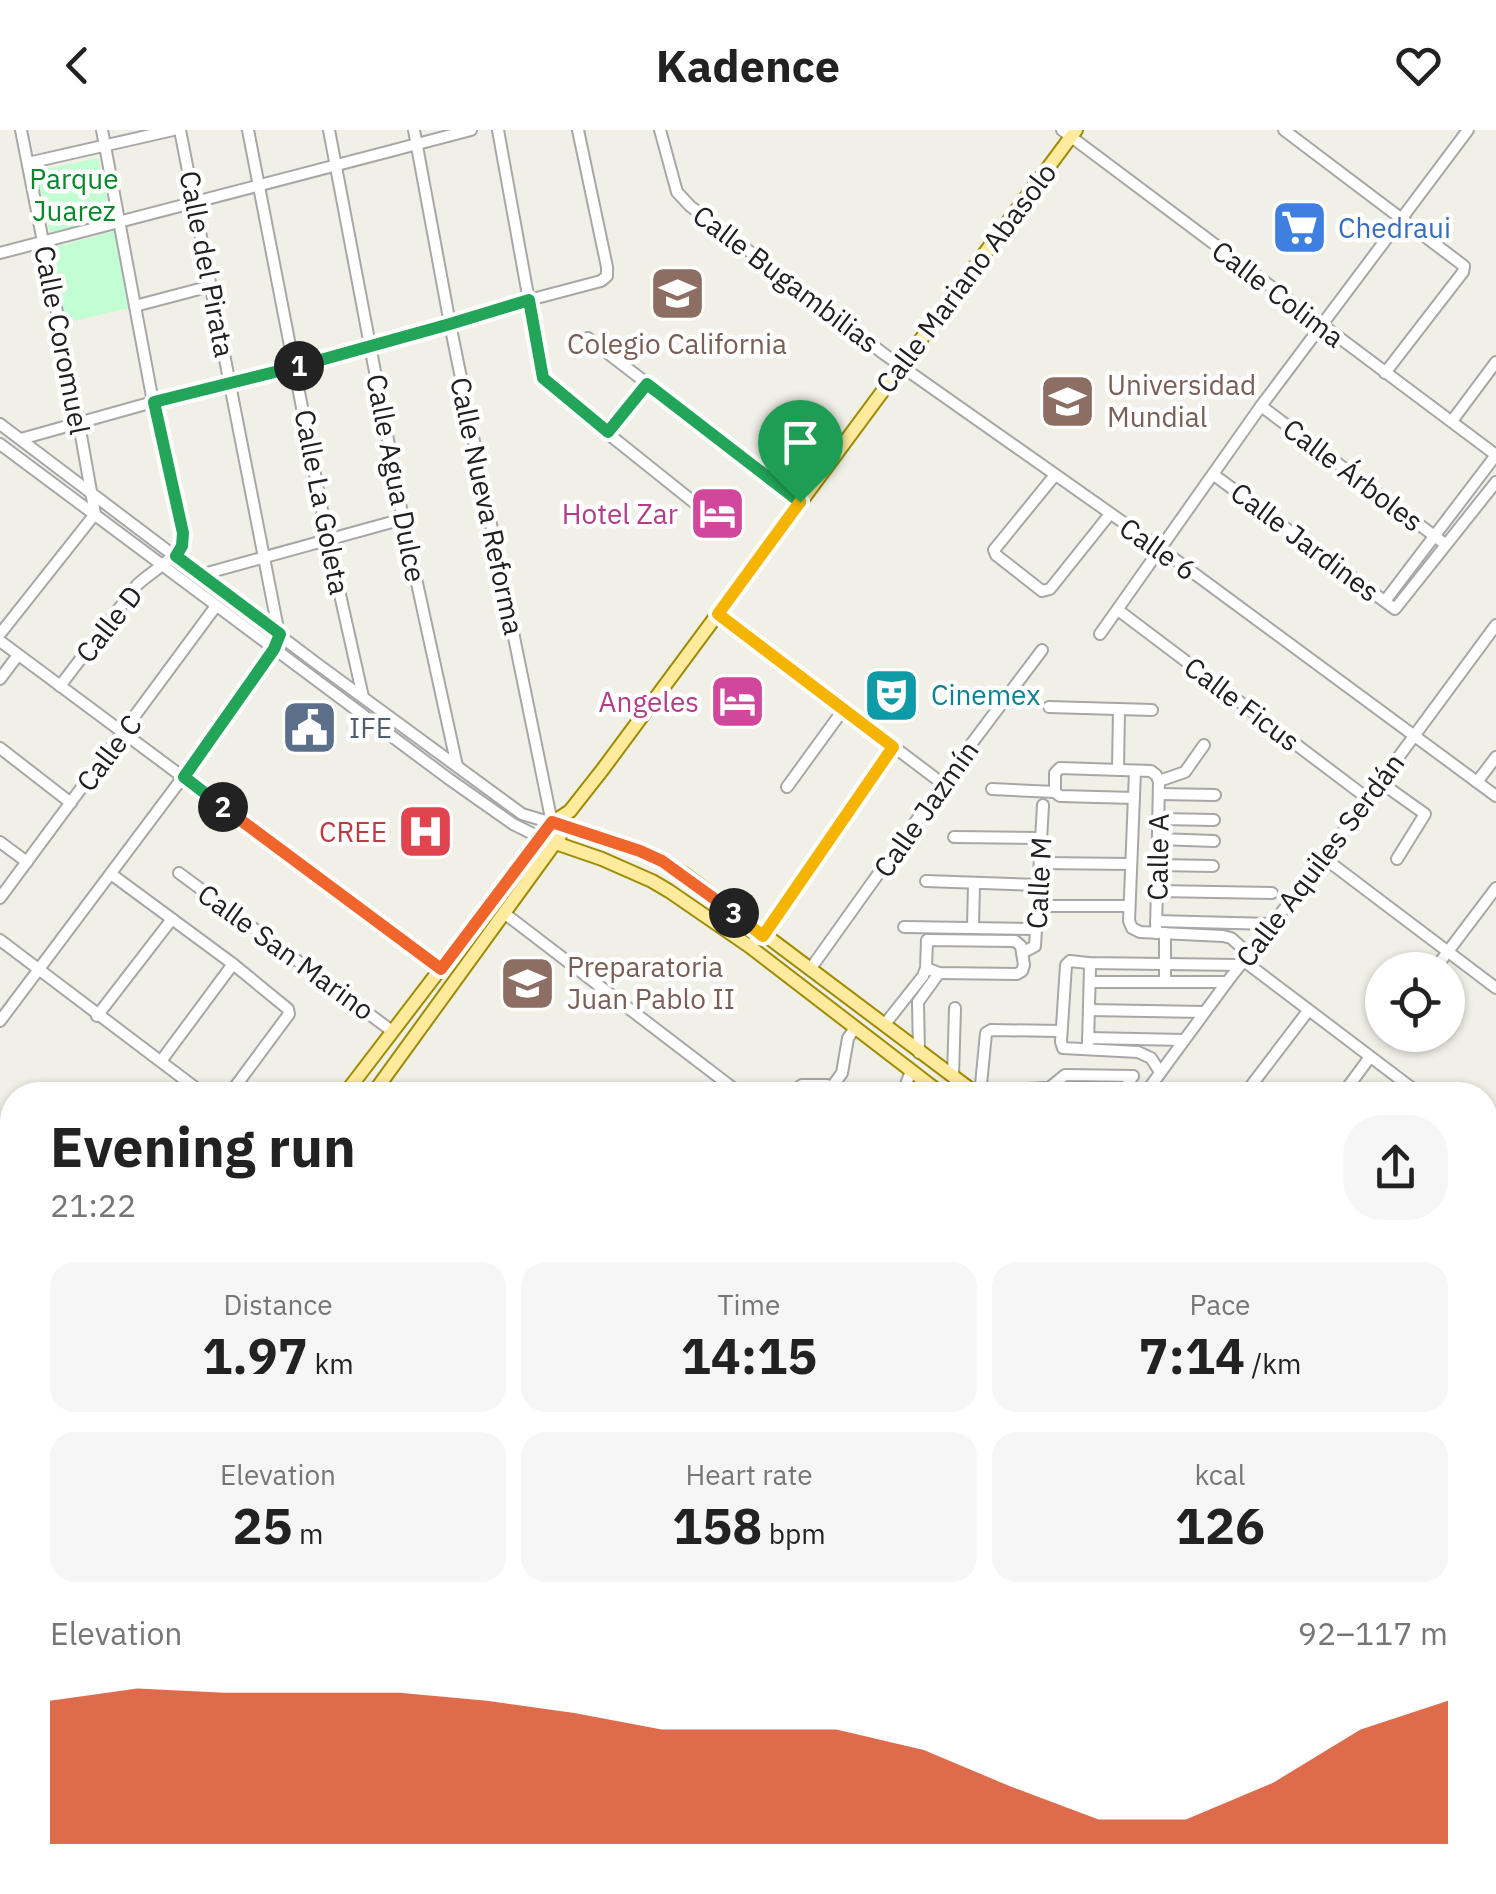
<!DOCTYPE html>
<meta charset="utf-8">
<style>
:root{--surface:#fff;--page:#f6f6f6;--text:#222;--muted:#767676;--accent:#d12d00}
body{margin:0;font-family:"IBM Plex Sans",sans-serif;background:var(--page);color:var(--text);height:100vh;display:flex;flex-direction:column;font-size:38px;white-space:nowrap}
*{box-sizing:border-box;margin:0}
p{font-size:32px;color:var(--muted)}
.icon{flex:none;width:55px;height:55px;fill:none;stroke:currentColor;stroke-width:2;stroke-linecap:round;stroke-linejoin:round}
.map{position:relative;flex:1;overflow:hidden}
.side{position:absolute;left:0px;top:952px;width:1498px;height:812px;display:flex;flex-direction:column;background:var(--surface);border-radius:40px 40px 0 0;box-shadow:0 2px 8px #0004}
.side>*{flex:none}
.controls{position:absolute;left:1365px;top:822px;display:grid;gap:20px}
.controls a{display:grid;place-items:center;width:100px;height:100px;border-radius:50%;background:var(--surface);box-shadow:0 2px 8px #0004;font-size:50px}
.pin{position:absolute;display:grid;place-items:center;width:85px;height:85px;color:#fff;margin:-102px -42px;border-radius:50% 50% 50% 0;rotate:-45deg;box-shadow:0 0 10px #0007}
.pin .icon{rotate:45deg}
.km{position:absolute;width:50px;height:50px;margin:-25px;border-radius:50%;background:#222;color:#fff;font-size:28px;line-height:50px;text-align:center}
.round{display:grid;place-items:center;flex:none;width:105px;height:105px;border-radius:40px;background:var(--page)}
.summary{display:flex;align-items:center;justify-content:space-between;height:170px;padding:0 50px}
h1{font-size:55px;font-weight:800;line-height:75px}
.stats{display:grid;grid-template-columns:repeat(3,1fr);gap:15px;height:170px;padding:10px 50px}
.stats div{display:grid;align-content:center;border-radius:25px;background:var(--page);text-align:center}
.stats b{font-size:50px;font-weight:800}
.stats small{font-size:28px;font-weight:400}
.stats p{font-size:28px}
.chart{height:280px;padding:20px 50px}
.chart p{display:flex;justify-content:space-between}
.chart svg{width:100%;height:180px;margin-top:10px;fill:var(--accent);opacity:.7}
header{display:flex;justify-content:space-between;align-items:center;height:130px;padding:0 50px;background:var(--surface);font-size:45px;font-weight:800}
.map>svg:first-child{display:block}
.park{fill:#c2fdd3}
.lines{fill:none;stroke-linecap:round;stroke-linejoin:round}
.minor-casing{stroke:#a7a7a7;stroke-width:14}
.major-casing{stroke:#9d8b00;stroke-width:16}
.minor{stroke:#fff;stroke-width:10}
.major{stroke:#ffea9e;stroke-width:12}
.split-1-casing{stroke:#fff;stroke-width:20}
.split-2-casing{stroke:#fff;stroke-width:20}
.split-3-casing{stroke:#fff;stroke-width:20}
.split-4-casing{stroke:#fff;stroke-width:20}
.split-1{stroke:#22a559;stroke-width:12}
.split-2{stroke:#22a559;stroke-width:12}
.split-3{stroke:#f0652b;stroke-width:12}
.split-4{stroke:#f5b400;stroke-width:12}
.labels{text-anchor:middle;stroke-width:9;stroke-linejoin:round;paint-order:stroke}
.park-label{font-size:28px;fill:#05882c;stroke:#fff}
.shop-label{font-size:28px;fill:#366cbe;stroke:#fff;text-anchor:start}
.street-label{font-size:28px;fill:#202020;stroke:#fff}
.education-label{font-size:28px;fill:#785e54;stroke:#fff;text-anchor:start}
.hotel-label{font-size:28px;fill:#b23c85;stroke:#fff;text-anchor:end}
.culture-label{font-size:28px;fill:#0d838f;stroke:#fff;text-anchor:start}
.service-label{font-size:28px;fill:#4e5e75;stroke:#fff;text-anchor:start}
.health-label{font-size:28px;fill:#be3a42;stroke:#fff;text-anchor:end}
</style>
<header><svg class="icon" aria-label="back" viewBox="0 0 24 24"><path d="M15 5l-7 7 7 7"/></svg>Kadence<svg class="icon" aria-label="heart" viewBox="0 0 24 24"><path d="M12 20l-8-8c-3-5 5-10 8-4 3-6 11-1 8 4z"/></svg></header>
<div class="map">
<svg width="1496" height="1764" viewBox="0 0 1496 1764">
<rect width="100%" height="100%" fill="#f1f0e6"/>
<!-- park -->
<g class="park">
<path d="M98 28 111 89 50 103 36 41Z"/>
<path d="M114 101 129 178 65 193 49 119Z"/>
</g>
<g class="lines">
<defs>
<g id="minor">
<path d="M248 0 328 411 363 567"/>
<path d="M329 0 403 389 457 636"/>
<path d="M498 0 543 248 571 274 696 374"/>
<path d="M660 0 677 62 690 76 884 224 1161 419 1496 666"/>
<path d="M1062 0 1496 325"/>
<path d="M1284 0 1464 136 1463 142 1385 243"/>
<path d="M28 33 173 0"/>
<path d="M0 123 471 0"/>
<path d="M135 176 211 156"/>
<path d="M588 208 801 372"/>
<path d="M1261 276 1445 414"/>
<path d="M1452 291 1496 232"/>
<path d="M0 294 316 533 522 684 552 693 450 194 414 0"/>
<path d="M608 302 647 254"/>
<path d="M21 309 153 272 370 216 529 170 601 151 607 146V137L578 0"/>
<path d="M0 314 449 649 513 694 541 708"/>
<path d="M1055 345 994 420 996 425 1042 461 1050 459 1110 384"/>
<path d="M1214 345 1395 479 1496 352"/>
<path d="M200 445 403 389"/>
<path d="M1385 471 1496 325"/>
<path d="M1118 480 1367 668"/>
<path d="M718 484 943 654"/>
<path d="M0 504 95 384 79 294 21 0"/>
<path d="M1100 504 1261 276 1468 0"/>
<path d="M0 511 441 839"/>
<path d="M0 549 18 525"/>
<path d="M60 556 137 455C155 438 180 429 183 403L153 272 102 0"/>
<path d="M1049 577 1152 580"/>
<path d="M0 618 71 673"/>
<path d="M1118 640 1119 579"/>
<path d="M1135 641 1129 791 1132 798 1140 802 1223 806 1231 808 1249 824"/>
<path d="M1159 651 1185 642 1204 615"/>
<path d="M1380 652 1425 684 1397 729"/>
<path d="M1477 652 1496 627"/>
<path d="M787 657 843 580"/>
<path d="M992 659 1055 662 1060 666 1134 668"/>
<path d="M1055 662V643L1060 638 1151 641 1156 645 1159 651"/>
<path d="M1159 664 1215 665"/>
<path d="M1159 689 1214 690"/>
<path d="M954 707 1041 708"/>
<path d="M1159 709 1214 711"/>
<path d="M0 712 27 732"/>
<path d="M1324 728 1496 858"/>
<path d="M1040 733 1131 734"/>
<path d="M1158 735 1213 736"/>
<path d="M179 743 392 901"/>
<path d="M111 744 233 834 288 879 289 884 229 965"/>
<path d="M926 751 1039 755"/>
<path d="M1157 761 1272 763"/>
<path d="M0 768 216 476"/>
<path d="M1037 776H1129"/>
<path d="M504 783 742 965"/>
<path d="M1156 791 1272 794"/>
<path d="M904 797 1036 799"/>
<path d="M973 798 974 753"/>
<path d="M1156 803 1159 651"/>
<path d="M0 810 205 965"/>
<path d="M749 816 763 805 893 617"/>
<path d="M1022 823 1035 816 1043 675"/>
<path d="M1244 831 1421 965"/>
<path d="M1088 833 1090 837 1088 914"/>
<path d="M811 838 969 617 1042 520"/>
<path d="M1434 840 1496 758"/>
<path d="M1090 852H1227"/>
<path d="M1165 852V803"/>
<path d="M1089 880 1204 882"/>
<path d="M97 886 172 789"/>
<path d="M0 891 231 583 274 519 279 504 180 0"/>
<path d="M885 894 923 846 926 838 927 810 1015 811 1021 816 1024 835 1022 841 1017 844 939 843 926 838"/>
<path d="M1088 908 1184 910"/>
<path d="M919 923 918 872 939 843"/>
<path d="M161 931 233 834"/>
<path d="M1160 942 1151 928 1138 922 1063 918 1061 912 1066 835 1070 831 1088 833 1240 835"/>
<path d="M953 947 955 878"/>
<path d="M831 958 842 943 848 908 855 898"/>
<path d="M1048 959 1065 945 1133 946"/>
<path d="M797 965 799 957 802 955H827L831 958 832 965"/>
<path d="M902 965 911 941"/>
<path d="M980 965 986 903 991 900 1061 901"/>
<path d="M986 965 1004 960 1045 958 1050 964"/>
<path d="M1120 965 1133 946"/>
<path d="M1144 965 1227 852 1324 728 1496 495"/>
<path d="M1244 965 1308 881"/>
<path d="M1342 965 1370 927"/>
<path d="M1485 1013 1496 1021"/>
<path d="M1485 1039 1496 1024"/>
<path d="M0 1139 12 1147"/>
<path d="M1489 1168 1496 1158"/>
<path d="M0 1202 12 1184"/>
<path d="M0 1211 12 1221"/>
<path d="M0 1274 12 1257"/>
<path d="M1485 1302 1496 1288"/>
<path d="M0 1333 12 1342"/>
<path d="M1485 1436 1496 1420"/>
<path d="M0 1505 12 1514"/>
<path d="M1485 1528 1496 1537"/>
<path d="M1485 1565 1496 1551"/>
<path d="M0 1597 12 1580"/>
<path d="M1485 1624 1496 1632"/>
<path d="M1485 1683 1496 1668"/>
<path d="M1485 1715 1496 1700"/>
<path d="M0 1723 12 1738"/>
<path d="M2 1725 12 1713"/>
<path d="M24 1752 34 1764"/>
<path d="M123 1752 139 1764"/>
<path d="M334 1752 349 1764"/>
<path d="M400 1752 415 1764"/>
<path d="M584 1752 593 1764"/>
<path d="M659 1752 669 1764"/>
<path d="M1061 1752 1071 1764"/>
<path d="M1158 1752 1168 1764"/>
<path d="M1274 1752 1291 1764"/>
<path d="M829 1757 837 1764"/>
<path d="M215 1764 224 1752"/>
<path d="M267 1764 275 1756 288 1764"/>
<path d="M544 1764 552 1752"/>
<path d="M741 1764 750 1752"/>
<path d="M955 1764 966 1752"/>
<path d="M1141 1764 1150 1752"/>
<path d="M1336 1764 1345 1752"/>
<path d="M1427 1764 1435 1752"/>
<path d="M1450 1764 1458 1752"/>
</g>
<g id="major">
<path d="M552 693C597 708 643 718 684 744L978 965"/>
<path d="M541 708 602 729 652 751 669 761 749 816 943 965"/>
<path d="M344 965 552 693 570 681 603 639 1076 0"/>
<path d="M372 965 560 706"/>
<path d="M1485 1349 1496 1357"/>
<path d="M1485 1369 1496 1377"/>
<path d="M0 1427 12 1410"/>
<path d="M0 1464 12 1447"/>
</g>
</defs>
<!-- minor casing -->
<use href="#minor" class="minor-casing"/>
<!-- major casing -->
<use href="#major" class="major-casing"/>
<!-- minor -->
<use href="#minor" class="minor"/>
<!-- major -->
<use href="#major" class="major"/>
</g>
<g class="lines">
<defs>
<path id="split-1" d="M299 236 450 194 529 170 543 248 608 302 647 254 800 372"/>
<path id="split-2" d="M223 677 184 647 274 519 280 504 176 426 182 416 183 403 154 272 299 236"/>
<path id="split-3" d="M223 677 441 839 552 692 640 721 662 731 734 783"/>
<path id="split-4" d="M734 783 763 806 893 617 718 484 800 372"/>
</defs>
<!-- split-1 casing -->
<use href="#split-1" class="split-1-casing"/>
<!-- split-2 casing -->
<use href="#split-2" class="split-2-casing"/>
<!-- split-3 casing -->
<use href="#split-3" class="split-3-casing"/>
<!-- split-4 casing -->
<use href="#split-4" class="split-4-casing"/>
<!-- split-1 -->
<use href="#split-1" class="split-1"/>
<!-- split-2 -->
<use href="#split-2" class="split-2"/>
<!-- split-3 -->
<use href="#split-3" class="split-3"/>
<!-- split-4 -->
<use href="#split-4" class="split-4"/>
</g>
<!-- icons -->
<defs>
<symbol id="supermarket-square" viewBox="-11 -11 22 22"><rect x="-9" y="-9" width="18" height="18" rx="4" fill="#3f7fe0" stroke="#fff"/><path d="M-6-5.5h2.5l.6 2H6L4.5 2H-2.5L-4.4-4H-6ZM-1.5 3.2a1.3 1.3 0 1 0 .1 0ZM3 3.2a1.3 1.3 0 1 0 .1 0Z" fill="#fff"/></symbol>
<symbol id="school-square" viewBox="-11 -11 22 22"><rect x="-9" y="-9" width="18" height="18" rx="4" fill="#8d6e63" stroke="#fff"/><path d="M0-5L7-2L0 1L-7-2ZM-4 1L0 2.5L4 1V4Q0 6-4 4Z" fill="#fff"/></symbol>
<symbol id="university-square" viewBox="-11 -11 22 22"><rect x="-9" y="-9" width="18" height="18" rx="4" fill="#8d6e63" stroke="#fff"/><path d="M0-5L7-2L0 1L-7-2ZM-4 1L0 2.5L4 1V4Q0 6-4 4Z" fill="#fff"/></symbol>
<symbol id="hotel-square" viewBox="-11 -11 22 22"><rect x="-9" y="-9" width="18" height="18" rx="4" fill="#d1479c" stroke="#fff"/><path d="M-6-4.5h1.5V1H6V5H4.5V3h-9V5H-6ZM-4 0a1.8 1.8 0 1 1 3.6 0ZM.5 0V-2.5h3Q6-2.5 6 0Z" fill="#fff"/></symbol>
<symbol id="theatre-square" viewBox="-11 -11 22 22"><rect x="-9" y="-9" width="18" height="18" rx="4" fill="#0f9aa8" stroke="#fff"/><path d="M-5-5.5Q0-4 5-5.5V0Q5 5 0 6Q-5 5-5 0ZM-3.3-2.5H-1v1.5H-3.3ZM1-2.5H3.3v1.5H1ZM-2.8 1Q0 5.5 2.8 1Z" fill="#fff"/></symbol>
<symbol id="civic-square" viewBox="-11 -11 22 22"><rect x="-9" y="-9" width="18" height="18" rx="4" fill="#5c6f8a" stroke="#fff"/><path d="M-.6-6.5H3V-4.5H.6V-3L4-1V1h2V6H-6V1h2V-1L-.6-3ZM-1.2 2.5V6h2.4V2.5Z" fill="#fff"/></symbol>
<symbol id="hospital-square" viewBox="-11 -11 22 22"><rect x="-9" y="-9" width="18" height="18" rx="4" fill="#e0444e" stroke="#fff"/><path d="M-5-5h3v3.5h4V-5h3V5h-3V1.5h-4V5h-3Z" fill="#fff"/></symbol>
</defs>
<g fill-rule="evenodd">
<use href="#supermarket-square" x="1268" y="66" width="63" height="63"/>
<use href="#school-square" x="646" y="132" width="63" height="63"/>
<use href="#university-square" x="1036" y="240" width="63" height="63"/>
<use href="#hotel-square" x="686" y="352" width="63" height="63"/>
<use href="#theatre-square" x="860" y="534" width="63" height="63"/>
<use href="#hotel-square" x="706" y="540" width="63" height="63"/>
<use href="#civic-square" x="278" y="566" width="63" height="63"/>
<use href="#hospital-square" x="394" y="670" width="63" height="63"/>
<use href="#university-square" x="496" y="822" width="63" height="63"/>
</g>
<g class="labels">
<!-- park labels -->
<g class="park-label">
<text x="74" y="59">Parque<tspan x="74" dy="32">Juarez</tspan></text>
</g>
<!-- shop labels -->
<g class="shop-label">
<text x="1338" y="108">Chedraui</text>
</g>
<!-- street labels -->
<g class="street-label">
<text transform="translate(207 134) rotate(79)" y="10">Calle del Pirata</text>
<text transform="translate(966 148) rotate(-53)" y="10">Calle Mariano Abasolo</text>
<text transform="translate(786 149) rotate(37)" y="10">Calle Bugambilias</text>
<text transform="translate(1278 164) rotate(37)" y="10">Calle Colima</text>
<text transform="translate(62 210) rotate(79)" y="10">Calle Coromuel</text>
<text transform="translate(1353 345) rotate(37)" y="10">Calle Árboles</text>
<text transform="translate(396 348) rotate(79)" y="10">Calle Agua Dulce</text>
<text transform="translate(322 372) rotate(79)" y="10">Calle La Goleta</text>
<text transform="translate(487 376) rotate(78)" y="10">Calle Nueva Reforma</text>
<text transform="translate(1305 412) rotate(37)" y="10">Calle Jardines</text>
<text transform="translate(1158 419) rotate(35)" y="10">Calle 6</text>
<text transform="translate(109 494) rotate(-52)" y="10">Calle D</text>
<text transform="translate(1242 574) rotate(37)" y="10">Calle Ficus</text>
<text transform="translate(109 623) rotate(-53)" y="10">Calle C</text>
<text transform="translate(926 679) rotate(-55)" y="10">Calle Jazmín</text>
<text transform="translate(1158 727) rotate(-89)" y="10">Calle A</text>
<text transform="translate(1320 730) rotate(-53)" y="10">Calle Aquiles Serdán</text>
<text transform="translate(1039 753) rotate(-87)" y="10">Calle M</text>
<text transform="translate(286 822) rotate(36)" y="10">Calle San Marino</text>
</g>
<!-- education labels -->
<g class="education-label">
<text x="677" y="224" text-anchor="middle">Colegio California</text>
<text x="1107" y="265">Universidad<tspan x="1107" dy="32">Mundial</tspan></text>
<text x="567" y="847">Preparatoria<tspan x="567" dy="32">Juan Pablo II</tspan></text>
</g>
<!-- hotel labels -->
<g class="hotel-label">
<text x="678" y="394">Hotel Zar</text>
<text x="699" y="582">Angeles</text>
</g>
<!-- culture labels -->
<g class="culture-label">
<text x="931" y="575">Cinemex</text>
</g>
<!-- service labels -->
<g class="service-label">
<text x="349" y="608">IFE</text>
</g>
<!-- health labels -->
<g class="health-label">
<text x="387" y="712">CREE</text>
</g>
</g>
</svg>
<div class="controls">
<a><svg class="icon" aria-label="locate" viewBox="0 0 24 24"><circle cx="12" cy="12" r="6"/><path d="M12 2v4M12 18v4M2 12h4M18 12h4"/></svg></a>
</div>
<div class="pin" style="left:800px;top:372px;background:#1e9e55"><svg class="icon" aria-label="arrive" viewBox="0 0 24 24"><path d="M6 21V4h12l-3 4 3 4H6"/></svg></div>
<b class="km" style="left:299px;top:236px">1</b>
<b class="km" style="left:223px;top:677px">2</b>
<b class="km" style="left:734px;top:783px">3</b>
<section class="side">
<div class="summary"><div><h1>Evening run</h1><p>21:22</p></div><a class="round"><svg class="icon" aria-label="share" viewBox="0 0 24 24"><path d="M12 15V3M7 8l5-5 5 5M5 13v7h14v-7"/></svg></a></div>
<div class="stats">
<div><p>Distance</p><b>1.97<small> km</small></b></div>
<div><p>Time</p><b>14:15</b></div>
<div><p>Pace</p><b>7:14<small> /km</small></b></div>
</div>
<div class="stats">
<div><p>Elevation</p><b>25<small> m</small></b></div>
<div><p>Heart rate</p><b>158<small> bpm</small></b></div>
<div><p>kcal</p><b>126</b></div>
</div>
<div class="chart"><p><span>Elevation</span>92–117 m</p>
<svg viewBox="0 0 160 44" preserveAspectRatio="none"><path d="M0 44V9L10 6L20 7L30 7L40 7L50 9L60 12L70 16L80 16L90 16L100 21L110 30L120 38L130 38L140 29L150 16L160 9V44z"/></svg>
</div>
</section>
</div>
